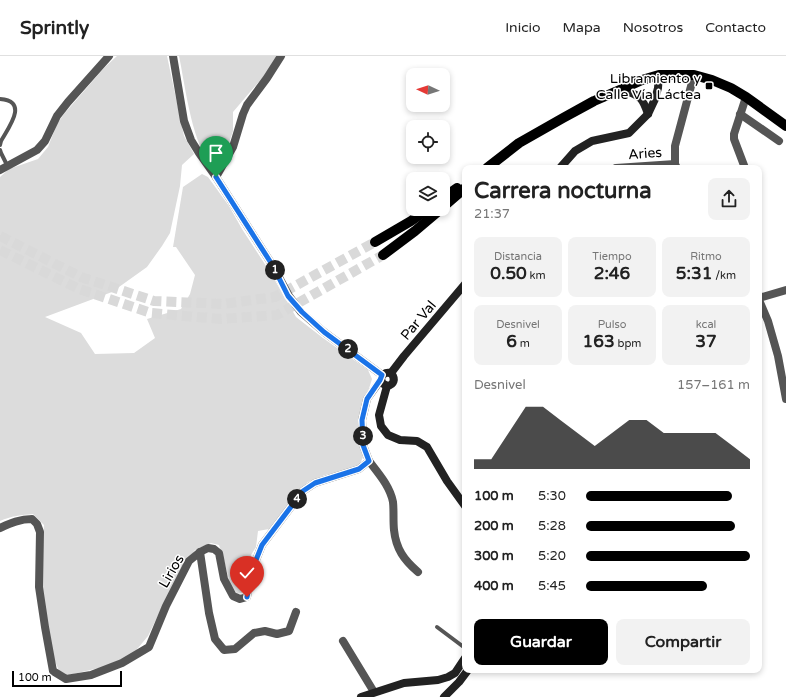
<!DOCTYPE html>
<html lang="es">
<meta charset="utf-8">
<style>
:root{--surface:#fff;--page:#f2f2f2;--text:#222;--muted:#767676;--line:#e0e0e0;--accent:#000}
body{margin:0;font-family:"Varela Round",sans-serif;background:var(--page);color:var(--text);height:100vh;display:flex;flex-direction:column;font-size:15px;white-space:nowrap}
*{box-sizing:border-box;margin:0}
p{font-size:13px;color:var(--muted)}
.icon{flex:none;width:22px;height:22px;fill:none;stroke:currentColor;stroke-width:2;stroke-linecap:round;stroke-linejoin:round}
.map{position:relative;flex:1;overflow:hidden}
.panel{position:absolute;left:462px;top:109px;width:300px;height:508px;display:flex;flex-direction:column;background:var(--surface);border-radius:8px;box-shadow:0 2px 6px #0003}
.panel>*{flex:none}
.needle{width:26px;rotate:274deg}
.buttons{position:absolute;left:406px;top:12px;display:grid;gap:8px}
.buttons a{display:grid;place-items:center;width:44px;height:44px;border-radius:8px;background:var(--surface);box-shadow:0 2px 6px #0003;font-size:20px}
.scale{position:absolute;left:12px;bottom:10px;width:110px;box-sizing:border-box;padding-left:4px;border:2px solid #000;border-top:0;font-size:11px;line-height:14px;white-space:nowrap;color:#000;-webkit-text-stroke:3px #fff;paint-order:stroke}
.pin{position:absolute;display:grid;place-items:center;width:34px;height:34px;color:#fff;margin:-41px -17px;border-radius:50% 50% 50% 0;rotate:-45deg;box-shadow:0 0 4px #0007}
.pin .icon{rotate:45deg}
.km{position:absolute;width:20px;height:20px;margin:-10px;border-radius:50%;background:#222;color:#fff;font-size:11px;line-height:20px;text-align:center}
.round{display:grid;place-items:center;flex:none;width:42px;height:42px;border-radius:8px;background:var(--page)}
.headline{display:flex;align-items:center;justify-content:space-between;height:68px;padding:0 12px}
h1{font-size:22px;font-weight:700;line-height:30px}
.stats{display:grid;grid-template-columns:repeat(3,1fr);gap:6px;height:68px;padding:4px 12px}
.stats div{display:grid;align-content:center;border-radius:8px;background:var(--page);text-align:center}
.stats b{font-size:17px;font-weight:700}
.stats small{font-size:11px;font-weight:400}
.stats p{font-size:11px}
.chart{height:112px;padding:8px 12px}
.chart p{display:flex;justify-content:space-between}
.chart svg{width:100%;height:72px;margin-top:4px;fill:var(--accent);opacity:.7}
.primary-button{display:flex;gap:8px;margin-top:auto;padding:8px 12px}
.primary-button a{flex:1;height:46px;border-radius:8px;background:var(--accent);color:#fff;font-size:16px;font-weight:700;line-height:46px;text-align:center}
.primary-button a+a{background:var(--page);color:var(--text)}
ul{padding:0 12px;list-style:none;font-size:13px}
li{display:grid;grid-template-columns:64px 48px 1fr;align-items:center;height:30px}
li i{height:10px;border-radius:5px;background:var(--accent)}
header{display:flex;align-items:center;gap:24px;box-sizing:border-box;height:56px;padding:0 20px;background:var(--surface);border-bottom:1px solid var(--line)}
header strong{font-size:19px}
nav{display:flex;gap:22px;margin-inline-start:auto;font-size:14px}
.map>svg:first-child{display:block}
.green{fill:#dcdcdc}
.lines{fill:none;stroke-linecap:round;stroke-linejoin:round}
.primary-tunnel{stroke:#d9d9d9;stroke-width:10;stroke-dasharray:10 5;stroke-linecap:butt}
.lane{stroke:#555;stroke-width:4}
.street{stroke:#555;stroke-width:8}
.secondary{stroke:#222;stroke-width:8}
.primary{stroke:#000;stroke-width:10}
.route-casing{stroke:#fff;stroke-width:8}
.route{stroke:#1a73e8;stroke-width:5}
.poi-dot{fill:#000;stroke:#fff;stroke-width:1.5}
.labels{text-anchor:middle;stroke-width:3;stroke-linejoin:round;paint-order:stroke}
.poi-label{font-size:14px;fill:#000;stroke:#fff;text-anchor:end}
.street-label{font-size:14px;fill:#000;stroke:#fff}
</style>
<header>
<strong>Sprintly</strong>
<nav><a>Inicio</a><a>Mapa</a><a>Nosotros</a><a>Contacto</a></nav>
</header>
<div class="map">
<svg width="786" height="641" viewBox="0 0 786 641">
<rect width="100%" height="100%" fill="#fff"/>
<!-- green -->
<g class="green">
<path d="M117 0H167L184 80 194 98 182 109 180 130 170 177 162 190 147 211 112 236 45 261 81 277 95 298 134 297 155 282 147 263 181 253 190 238 195 219 176 191H173L183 131 202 118 208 121 229 150 242 173 272 219 296 261 323 282 368 314 372 323 362 355 359 381 363 401 359 410 346 415 325 419 308 426 296 439 269 473 258 475 256 491 251 499 246 527 242 537 237 538 230 528 224 504 219 489 211 487 195 494 179 516 148 580 133 598 103 611 69 619 60 617 54 603 41 532 44 469 33 458C22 459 11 460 0 465V121L9 113 38 103 48 91 57 68 64 58 104 12Z"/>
<path d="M179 0H278L268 15 233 56V75L229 87 220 103C216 104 212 105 208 102 192 87 184 23 179 0Z"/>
</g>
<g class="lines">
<!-- primary-tunnel -->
<g class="primary-tunnel">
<path d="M0 180 81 221 154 245 223 248 275 241 375 186"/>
<path d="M0 194 79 233 151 257 221 263 277 259 383 199"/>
</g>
<!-- lane -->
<g class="lane">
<path d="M0 43C29 45 9 71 1 85L0 89"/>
<path d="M0 94 1 97 7 109"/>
<path d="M437 571 465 592"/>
</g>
<!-- street -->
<g class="street">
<path d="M173 0 184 65 191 84 199 97 216 121 273 210 289 240 301 256 324 276 382 319"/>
<path d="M740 58 779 85"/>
<path d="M616 112 675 108"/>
<path d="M677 112 675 108V90L694 19"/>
<path d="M745 112 734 83V78L746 41"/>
<path d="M0 114 37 94 45 85 57 60 68 46 109 0"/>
<path d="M216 121 233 91 243 58 247 49 267 22 281 0"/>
<path d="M759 242 786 234"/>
<path d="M759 244 768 265 778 300 786 343"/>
<path d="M369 405C378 417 390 430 393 446 394 455 393 465 394 474 396 493 404 504 418 516"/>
<path d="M0 472C11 467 20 463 32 463L37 468 40 476 39 531 45 571 53 615 66 623 91 619 122 607 149 591 166 550 189 505 200 496 208 492 214 493 219 497 224 523 233 540 240 543 247 541 252 514 262 489 303 435 315 427 359 413 369 405 363 389 362 364 367 343 380 325"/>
<path d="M200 496 209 557 215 583 224 594 235 593 254 577 265 575 277 578 289 575 296 556"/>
<path d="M343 585 374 636"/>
</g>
<!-- secondary -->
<g class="secondary">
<path d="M622 33C640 40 642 40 648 58"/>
<path d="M560 112 575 95 592 85 629 77 648 58 655 43 658 32 659 19"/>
<path d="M391 317 404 300 465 228"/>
<path d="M387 330 379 359 381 370 388 379 400 384 417 385 427 391 447 425 465 450"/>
<path d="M387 330 382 327 381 322C383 317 386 316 391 317"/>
<path d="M387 330C394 329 396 323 391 317"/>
<path d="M361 641 404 627 438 624 448 621 455 617 465 602"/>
<path d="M444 641 459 626 468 614"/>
</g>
<!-- primary -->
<g class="primary">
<path d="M487 112 519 87 563 62 594 45 622 33 642 24 659 19H694L712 24 731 32 746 41 786 70"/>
<path d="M443 142 457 132"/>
<path d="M443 151 465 132"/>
<path d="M375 186 411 165 428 153"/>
<path d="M383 199 415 175 441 153"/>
</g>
</g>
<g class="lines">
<defs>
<path id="route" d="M216 121 273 210 288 240 302 256 324 276 382 319 380 324 367 343 362 364 363 389 369 405 359 413 315 427 303 435 262 489 252 514 247 541"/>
</defs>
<!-- route casing -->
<use href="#route" class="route-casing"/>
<!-- route -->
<use href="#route" class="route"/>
</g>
<!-- markers -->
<rect class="poi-dot" x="705" y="26" width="8" height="8" rx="2"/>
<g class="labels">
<!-- poi labels -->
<g class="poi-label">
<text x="701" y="27">Libramiento y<tspan x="701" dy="16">Calle Vía Láctea</tspan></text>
</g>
<!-- street labels -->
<g class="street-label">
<text transform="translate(645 97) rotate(-4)" y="5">Aries</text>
<text transform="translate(418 264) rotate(-50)" y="5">Par Val</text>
<text transform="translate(171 515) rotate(-60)" y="5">Lirios</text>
</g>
</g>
</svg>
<div class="buttons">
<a><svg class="needle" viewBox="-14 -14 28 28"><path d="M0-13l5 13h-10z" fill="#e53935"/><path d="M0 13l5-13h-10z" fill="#767676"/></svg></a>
<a><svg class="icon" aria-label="locate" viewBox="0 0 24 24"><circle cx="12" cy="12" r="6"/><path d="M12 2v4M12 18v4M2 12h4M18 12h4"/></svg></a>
<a><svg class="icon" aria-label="layers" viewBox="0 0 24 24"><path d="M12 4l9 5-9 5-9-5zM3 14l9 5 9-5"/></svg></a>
</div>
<div class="scale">100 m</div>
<div class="pin" style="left:216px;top:121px;background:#1e9e55"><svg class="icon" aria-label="arrive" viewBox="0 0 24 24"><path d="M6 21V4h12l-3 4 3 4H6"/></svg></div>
<div class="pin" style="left:247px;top:541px;background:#d93025"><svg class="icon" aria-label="check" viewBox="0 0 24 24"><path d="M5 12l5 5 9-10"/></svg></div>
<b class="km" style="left:275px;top:214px">1</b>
<b class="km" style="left:348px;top:293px">2</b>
<b class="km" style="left:363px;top:380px">3</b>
<b class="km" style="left:297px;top:443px">4</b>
<section class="panel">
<div class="headline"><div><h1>Carrera nocturna</h1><p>21:37</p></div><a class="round"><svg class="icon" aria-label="share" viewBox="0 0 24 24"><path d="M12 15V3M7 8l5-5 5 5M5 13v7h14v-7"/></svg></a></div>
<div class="stats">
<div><p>Distancia</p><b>0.50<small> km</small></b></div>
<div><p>Tiempo</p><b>2:46</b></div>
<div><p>Ritmo</p><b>5:31<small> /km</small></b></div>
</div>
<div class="stats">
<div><p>Desnivel</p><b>6<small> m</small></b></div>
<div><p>Pulso</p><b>163<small> bpm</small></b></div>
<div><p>kcal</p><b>37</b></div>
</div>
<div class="chart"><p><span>Desnivel</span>157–161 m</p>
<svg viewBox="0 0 160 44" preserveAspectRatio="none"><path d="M0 44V38L10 38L20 22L30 6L40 6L50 14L60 22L70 30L80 22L90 14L100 14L110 22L120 22L130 22L140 22L150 30L160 38V44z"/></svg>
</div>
<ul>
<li><b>100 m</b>5:30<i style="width:89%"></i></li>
<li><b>200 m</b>5:28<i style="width:91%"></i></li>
<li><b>300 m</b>5:20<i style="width:100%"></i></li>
<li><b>400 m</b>5:45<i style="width:74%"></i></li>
</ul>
<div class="primary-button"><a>Guardar</a><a>Compartir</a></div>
</section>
</div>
